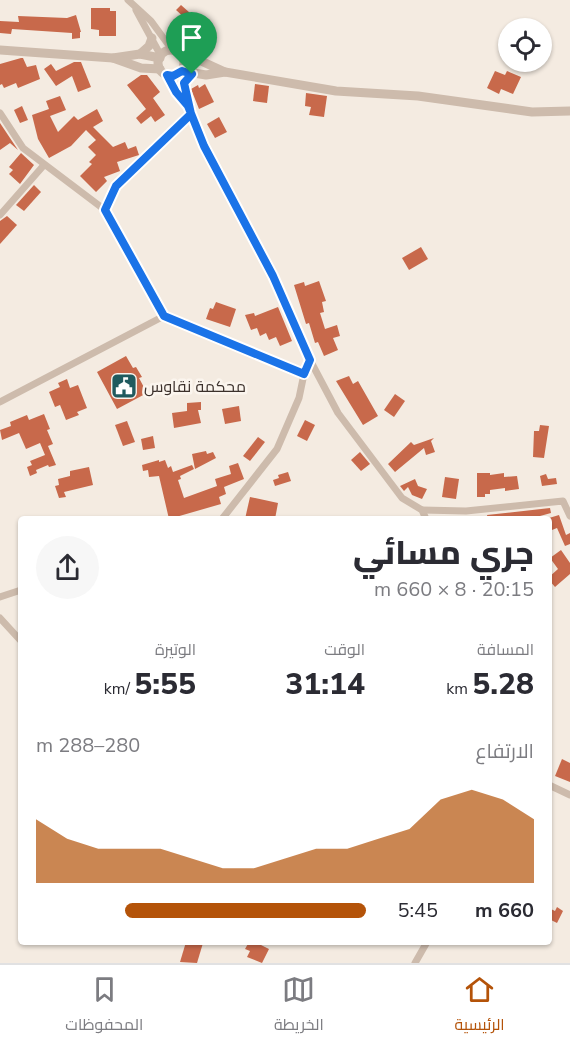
<!DOCTYPE html>
<html lang="ar">
<meta charset="utf-8">
<style>
:root{--surface:#fff;--page:#f7f7f7;--text:#2b2b33;--muted:#7c7c81;--line:#e1e1e2;--accent:#b45309}
body{margin:0;font-family:"Nunito Sans",Cairo,sans-serif;background:var(--page);color:var(--text);direction:rtl;height:100vh;display:flex;flex-direction:column;font-size:22px;white-space:nowrap}
*{box-sizing:border-box;margin:0}
p{font-size:20px;color:var(--muted)}
.icon{flex:none;width:33px;height:33px;fill:none;stroke:currentColor;stroke-width:2;stroke-linecap:round;stroke-linejoin:round}
.map{position:relative;flex:1;overflow:hidden;direction:ltr}
.sheet{position:absolute;left:18px;top:516px;width:534px;height:429px;display:flex;flex-direction:column;background:var(--surface);border-radius:6px;box-shadow:0 2px 4px #0004;direction:rtl}
.sheet>*{flex:none}
.buttons{position:absolute;left:498px;top:18px;display:grid;gap:12px}
.buttons a{display:grid;place-items:center;width:54px;height:54px;border-radius:50%;background:var(--surface);box-shadow:0 2px 4px #0004;font-size:30px}
.pin{position:absolute;display:grid;place-items:center;width:51px;height:51px;color:#fff;margin:-62px -26px;border-radius:50% 50% 50% 0;rotate:-45deg;box-shadow:0 0 6px #0007}
.pin .icon{rotate:45deg}
.round{display:grid;place-items:center;flex:none;width:63px;height:63px;border-radius:32px;background:var(--page)}
.overview{display:flex;align-items:center;justify-content:space-between;height:102px;padding:0 18px}
h1{font-size:33px;font-weight:800;line-height:45px}
.figures{display:grid;grid-template-columns:repeat(3,1fr);gap:9px;height:102px;padding:6px 18px}
.figures div{display:grid;align-content:center}
.figures b{font-size:30px;font-weight:800}
.figures small{font-size:16px;font-weight:400}
.figures p{font-size:16px}
.chart{height:168px;padding:12px 18px}
.chart p{display:flex;justify-content:space-between}
.chart svg{width:100%;height:108px;margin-top:6px;fill:var(--accent);opacity:.7}
ul{padding:0 18px;list-style:none;font-size:20px}
li{display:grid;grid-template-columns:96px 72px 1fr;align-items:center;height:45px}
li i{height:15px;border-radius:8px;background:var(--accent)}
.tabs{display:flex;justify-content:space-around;align-items:center;height:84px;border-top:2px solid var(--line);background:var(--surface);font-size:16px;color:var(--muted)}
.tabs a{display:grid;justify-items:center;gap:3px}
.tabs .active{color:var(--accent)}
.map>svg:first-child{display:block}
.building{fill:#c8694b}
.lines{fill:none;stroke-linecap:round;stroke-linejoin:round}
.minor{stroke:#cdbbac;stroke-width:7}
.tertiary{stroke:#cdbbac;stroke-width:9}
.route-casing{stroke:#fff;stroke-width:12}
.route{stroke:#1a73e8;stroke-width:8}
.labels{text-anchor:middle;stroke-width:5;stroke-linejoin:round;paint-order:stroke}
.poi-label{font-size:16px;fill:#3b302b;stroke:#fbf5ee;text-anchor:start}
</style>
<div class="map">
<svg width="570" height="963" viewBox="0 0 570 963">
<rect width="100%" height="100%" fill="#f4ebe1"/>
<!-- building -->
<g class="building">
<path d="M181 5 190 13 198 26 190 32 182 22 186 19 176 10Z"/>
<path d="M91 8H110V11H116V36H99V30L91 29Z"/>
<path d="M76 15 81 32H80V38L72 39V33L12 29 11 34 0 33V21L19 22 18 16 67 18Z"/>
<path d="M21 58H23L27 67 36 65 40 79 18 88 16 83 4 88 2 84 0 85V64Z"/>
<path d="M74 62H81L91 87 78 92 72 76 56 86 44 69 51 64 56 71Z"/>
<path d="M495 71 505 75 507 71 521 77 513 94 501 89 499 94 487 88Z"/>
<path d="M141 75H147L160 92 153 98 165 115 155 122 151 116 141 124 136 118 146 109 127 85Z"/>
<path d="M205 84 214 102 199 109 191 89 198 85 199 88Z"/>
<path d="M255 84 269 86 267 103 253 101Z"/>
<path d="M306 93 327 96 324 117 309 115 311 107 305 106Z"/>
<path d="M60 96 66 110 50 116 58 132 74 116 78 120 97 109 103 121 93 127 113 147 125 142 128 149 136 146 139 155 117 162 120 171 104 177 107 181 96 192 80 176 92 164 89 162 96 155 88 147 96 140 86 130 71 146 49 158 38 139 32 115 49 109 46 101Z"/>
<path d="M22 106 28 120 20 123 14 110Z"/>
<path d="M219 117 227 132 215 138 207 124Z"/>
<path d="M0 123 18 150 10 143 0 150Z"/>
<path d="M21 153 34 165 20 184 9 174 13 170 9 167Z"/>
<path d="M34 185 41 192 24 211 16 205Z"/>
<path d="M7 216 17 225 0 244V221Z"/>
<path d="M421 247 428 259 409 270 402 258Z"/>
<path d="M319 281 326 301 322 302 324 312 320 313 325 329 337 325 340 336 333 338 338 350 324 356 318 342 315 343 309 323 306 324 294 285 304 282 305 286Z"/>
<path d="M216 302 236 309 230 327 206 319 210 308 213 309Z"/>
<path d="M278 307 292 341 280 346 276 337 269 340 266 333 260 336 257 328 251 330 245 315 254 313 255 316Z"/>
<path d="M126 356 133 368 136 367 142 377 139 378 147 393 117 409 97 372Z"/>
<path d="M349 376 353 384 358 381 378 416 363 425 336 381Z"/>
<path d="M67 379 70 388 78 385 87 408 77 412 79 415 66 420 60 405 55 407 49 392 60 387 58 383Z"/>
<path d="M395 394 405 401 394 417 384 410Z"/>
<path d="M201 402V410H198L201 423 174 428 172 413 187 411V403Z"/>
<path d="M239 406 241 421 225 424 222 409Z"/>
<path d="M44 414 50 429 47 430 53 444 48 446 56 465 49 467 48 465 36 470 37 473 30 476 27 467 32 465 30 461 45 455 40 443 26 449 19 433 2 440 0 430 11 426 10 422 27 415 29 420Z"/>
<path d="M305 420 315 425 307 441 297 436Z"/>
<path d="M127 421 135 442 123 446 115 425Z"/>
<path d="M540 425 549 426 544 458 533 457 534 431H539Z"/>
<path d="M153 436 155 448 143 450 141 439Z"/>
<path d="M258 437 265 442 250 461 243 456Z"/>
<path d="M434 438 431 441 435 452 426 455 424 448 395 472 388 464 411 442 414 445Z"/>
<path d="M206 451 207 454 213 452 216 458 195 469 192 454Z"/>
<path d="M360 452 370 464 361 471 351 460Z"/>
<path d="M159 460V462L165 460 168 468 171 466 173 472 192 465 194 469 180 476 181 479 178 480 184 498 217 486 215 479 231 474 229 466 238 463 244 479 224 487 226 494 219 497 221 504 169 519 159 476 149 477 148 470 143 471 142 465Z"/>
<path d="M89 467 93 485 64 492 66 497 59 498 55 486 59 485 58 479 70 476V471Z"/>
<path d="M288 472 291 481 275 486 273 480 279 478 278 475Z"/>
<path d="M477 473H490V475L504 473V477L517 476 519 489 505 491V488L490 490V494H485V497H477Z"/>
<path d="M546 474 548 479 556 478 557 484 542 486 540 476Z"/>
<path d="M445 477 459 479 456 499 442 497Z"/>
<path d="M415 479 418 486 427 489 422 499 412 495 408 487 404 491 400 486Z"/>
<path d="M250 497 278 503 275 519H245Z"/>
<path d="M550 508 551 513 529 519H488L487 515Z"/>
<path d="M559 515 566 535 570 533V544L565 546 557 528 552 530 549 518Z"/>
<path d="M561 550 570 563V574L555 587 549 580V577L558 569 550 558Z"/>
<path d="M562 759 570 763V782L555 776Z"/>
<path d="M557 907 563 911 557 923 549 919V908L555 911Z"/>
<path d="M186 942 203 943 197 963 180 962Z"/>
<path d="M249 942H255L269 949 262 963 247 957 250 951 245 949Z"/>
</g>
<g class="lines">
<!-- minor -->
<g class="minor">
<path d="M128 0 151 21 173 51"/>
<path d="M136 10 161 56"/>
<path d="M181 72 191 114 204 146 273 276 310 360 338 413 402 498 422 510 426 519"/>
<path d="M167 75 188 106"/>
<path d="M0 113 23 148 105 210"/>
<path d="M0 215 44 165"/>
<path d="M164 316 105 210 116 186 191 114"/>
<path d="M0 402 164 316 304 374 299 398 277 449 222 519"/>
<path d="M422 510 466 511 563 501 570 516"/>
<path d="M0 597 21 590"/>
<path d="M0 618 21 641"/>
<path d="M549 785 570 795"/>
<path d="M415 963 427 942"/>
</g>
<!-- tertiary -->
<g class="tertiary">
<path d="M0 50 113 58 140 54 160 58"/>
<circle cx="171" cy="63" r="13"/>
<path d="M140 54 149 46 152 38"/>
<path d="M113 58 141 68 160 69"/>
<path d="M183 58 201 61 225 72"/>
<path d="M182 71 206 75 225 72 336 91 418 96 532 112 570 111"/>
</g>
</g>
<g class="lines">
<defs>
<path id="route" d="M192 74 184 83 191 114 116 186 105 210 164 316 304 374 310 360 273 276 204 146 188 106 176 92 167 75 173 76 182 71 192 74"/>
</defs>
<!-- route casing -->
<use href="#route" class="route-casing"/>
<!-- route -->
<use href="#route" class="route"/>
</g>
<!-- icons -->
<defs>
<symbol id="civic-square" viewBox="-11 -11 22 22"><rect x="-9" y="-9" width="18" height="18" rx="4" fill="#1f5a5e" stroke="#fbf5ee"/><path d="M-.6-6.5H3V-4.5H.6V-3L4-1V1h2V6H-6V1h2V-1L-.6-3ZM-1.2 2.5V6h2.4V2.5Z" fill="#fff"/></symbol>
</defs>
<g fill-rule="evenodd">
<use href="#civic-square" x="109" y="371" width="30" height="30"/>
</g>
<g class="labels">
<!-- poi labels -->
<g class="poi-label">
<text x="144" y="392">محكمة نقاوس</text>
</g>
</g>
</svg>
<div class="buttons">
<a><svg class="icon" aria-label="locate" viewBox="0 0 24 24"><circle cx="12" cy="12" r="6"/><path d="M12 2v4M12 18v4M2 12h4M18 12h4"/></svg></a>
</div>
<div class="pin" style="left:192px;top:74px;background:#1e9e55"><svg class="icon" aria-label="arrive" viewBox="0 0 24 24"><path d="M6 21V4h12l-3 4 3 4H6"/></svg></div>
<section class="sheet">
<div class="overview"><div><h1>جري مسائي</h1><p>20:15 · 8 × 660 m</p></div><a class="round"><svg class="icon" aria-label="share" viewBox="0 0 24 24"><path d="M12 15V3M7 8l5-5 5 5M5 13v7h14v-7"/></svg></a></div>
<div class="figures">
<div><p>المسافة</p><b>5.28<small> km</small></b></div>
<div><p>الوقت</p><b>31:14</b></div>
<div><p>الوتيرة</p><b>5:55<small> /km</small></b></div>
</div>
<div class="chart"><p><span>الارتفاع</span>280–288 m</p>
<svg viewBox="0 0 160 44" preserveAspectRatio="none"><path d="M0 44V18L10 26L20 30L30 30L40 30L50 34L60 38L70 38L80 34L90 30L100 30L110 26L120 22L130 10L140 6L150 10L160 18V44z"/></svg>
</div>
<ul>
<li><b>660 m</b>5:45<i style="width:73%"></i></li>
</ul>
</section>
</div>
<nav class="tabs">
<a class="active"><svg class="icon" aria-label="home" viewBox="0 0 24 24"><path d="M3 11l9-7 9 7M6 9v11h12V9"/></svg>الرئيسية</a>
<a><svg class="icon" aria-label="map" viewBox="0 0 24 24"><path d="M3 6l6-2 6 2 6-2v14l-6 2-6-2-6 2zM9 4v14M15 6v14"/></svg>الخريطة</a>
<a><svg class="icon" aria-label="saved" viewBox="0 0 24 24"><path d="M7 4h10v16l-5-4-5 4z"/></svg>المحفوظات</a>
</nav>
